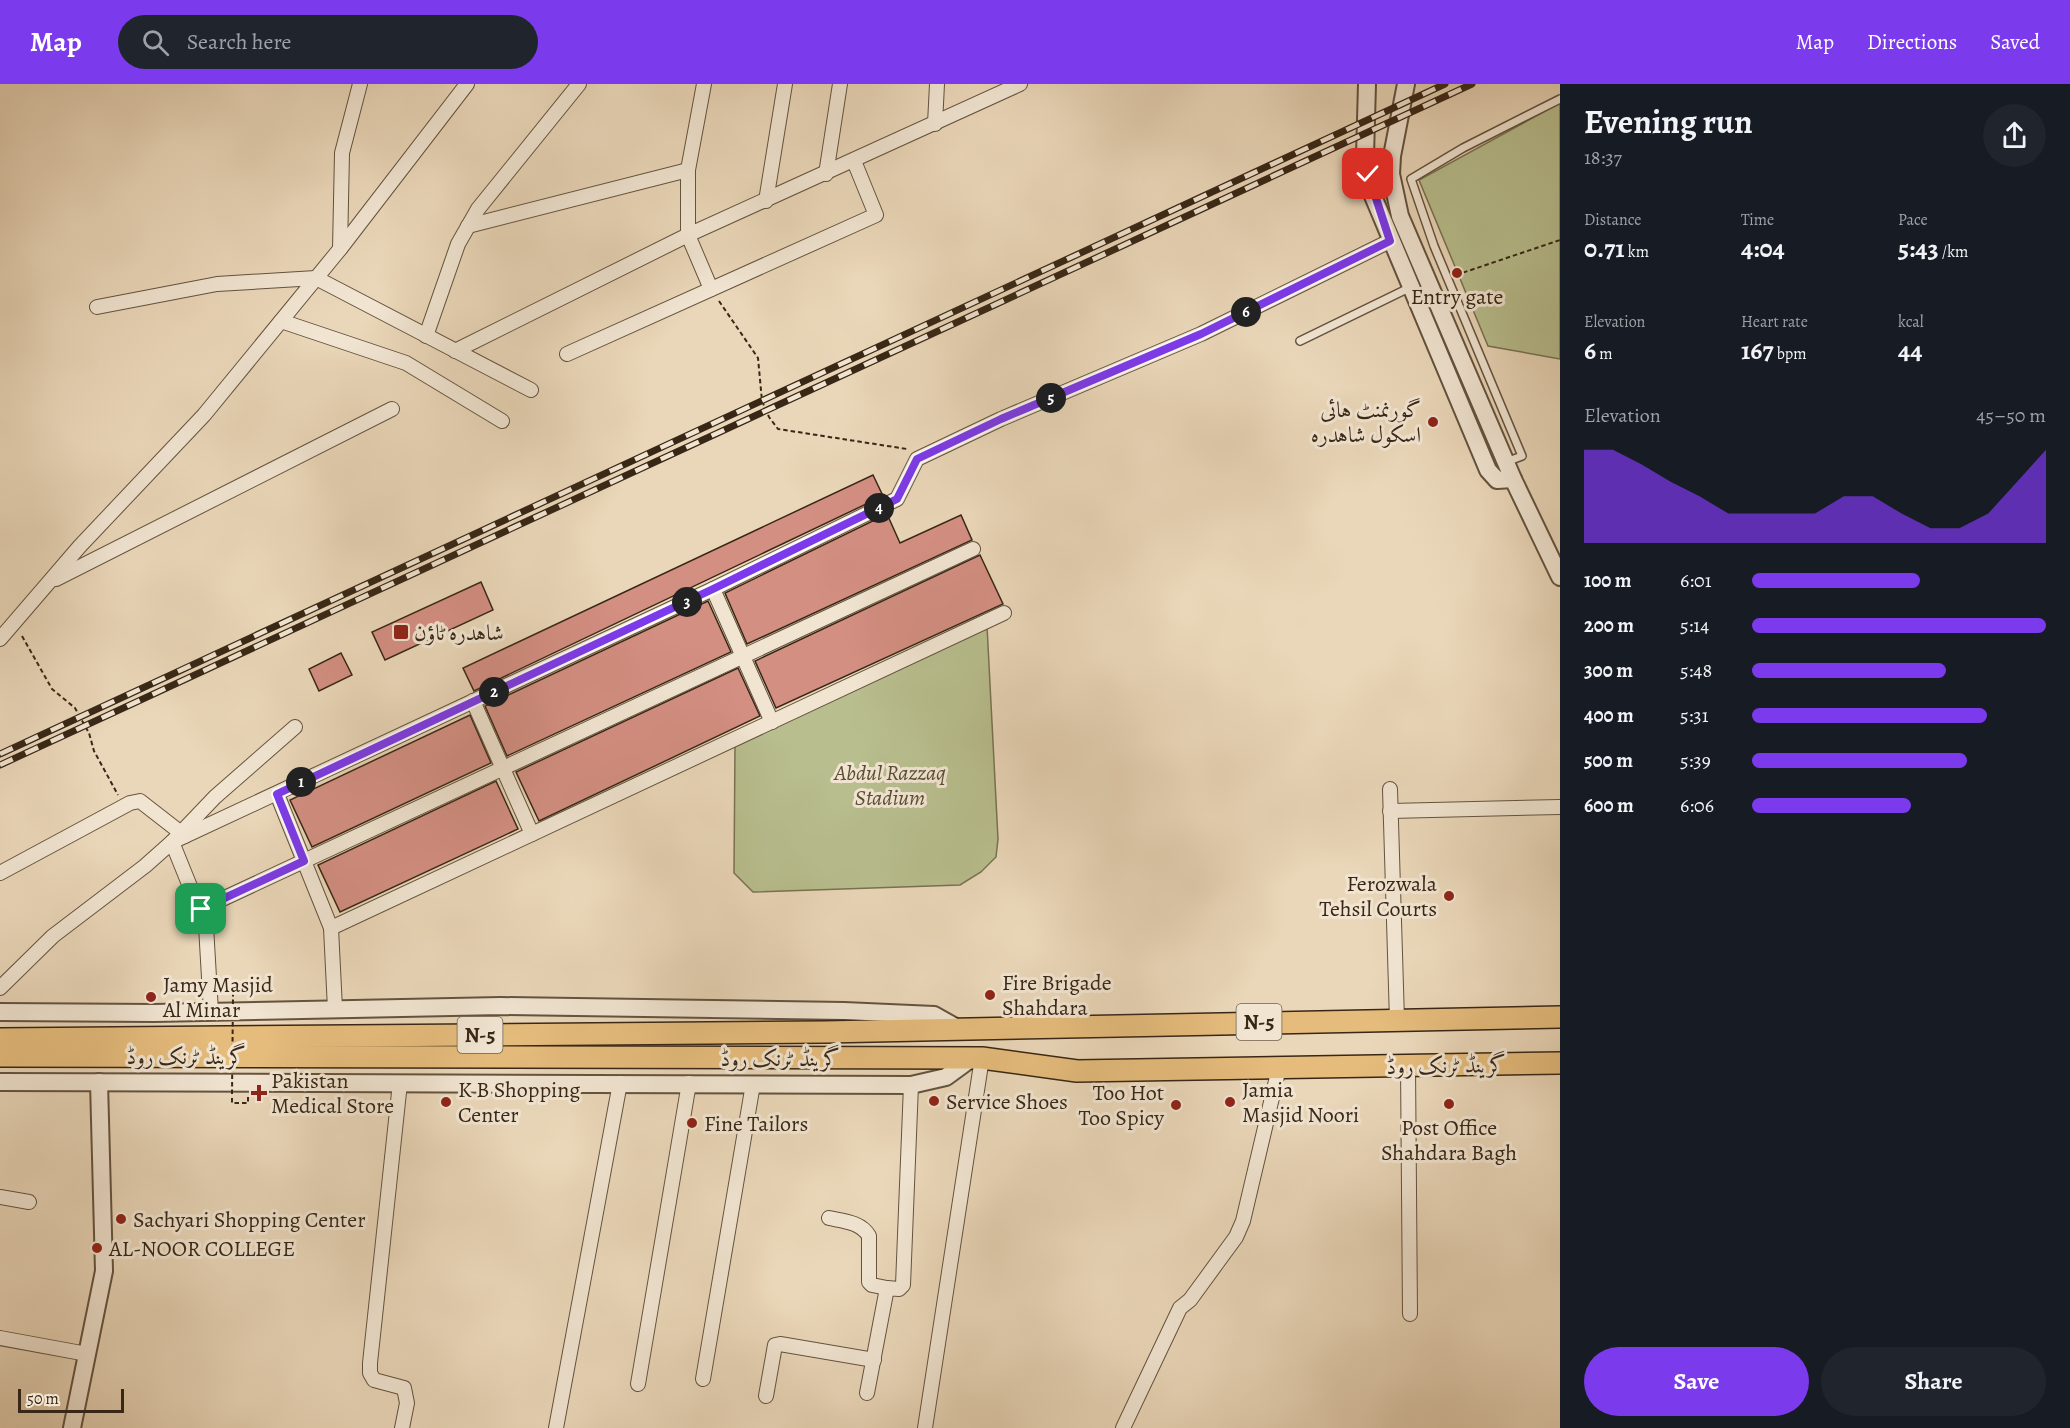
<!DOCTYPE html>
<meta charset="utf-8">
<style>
:root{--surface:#171b24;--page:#20242c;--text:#f1f3f6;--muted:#9ea1a6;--accent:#7c3aed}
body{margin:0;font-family:Alegreya,Amiri,serif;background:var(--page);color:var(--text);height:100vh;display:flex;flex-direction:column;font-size:22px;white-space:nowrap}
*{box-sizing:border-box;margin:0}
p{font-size:20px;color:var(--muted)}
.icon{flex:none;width:33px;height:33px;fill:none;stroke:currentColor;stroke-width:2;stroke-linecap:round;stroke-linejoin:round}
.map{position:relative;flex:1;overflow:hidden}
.panel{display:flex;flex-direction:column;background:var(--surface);width:510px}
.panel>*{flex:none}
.scale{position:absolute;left:18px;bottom:15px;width:106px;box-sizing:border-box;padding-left:6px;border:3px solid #382716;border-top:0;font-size:16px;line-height:21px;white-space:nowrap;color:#382716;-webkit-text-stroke:4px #f1e5d2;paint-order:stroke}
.pin{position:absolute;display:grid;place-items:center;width:51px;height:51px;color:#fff;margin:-26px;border-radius:12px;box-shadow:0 3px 9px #0006}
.km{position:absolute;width:30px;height:30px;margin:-15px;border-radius:50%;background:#222;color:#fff;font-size:16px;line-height:30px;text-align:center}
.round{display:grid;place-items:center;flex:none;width:63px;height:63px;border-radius:32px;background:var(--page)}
.head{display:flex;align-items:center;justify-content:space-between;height:102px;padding:0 24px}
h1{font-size:33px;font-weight:700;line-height:45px}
.figures{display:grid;grid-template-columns:repeat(3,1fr);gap:9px;height:102px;padding:6px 24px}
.figures div{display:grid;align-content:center}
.figures b{font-size:26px;font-weight:700}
.figures small{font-size:16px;font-weight:400}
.figures p{font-size:16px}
.chart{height:168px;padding:12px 24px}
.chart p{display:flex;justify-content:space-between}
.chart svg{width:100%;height:108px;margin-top:6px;fill:var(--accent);opacity:.7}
.button{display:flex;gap:12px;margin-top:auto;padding:12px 24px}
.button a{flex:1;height:69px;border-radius:36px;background:var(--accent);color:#fff;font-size:24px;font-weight:700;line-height:69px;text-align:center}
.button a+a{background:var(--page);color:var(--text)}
ul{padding:0 24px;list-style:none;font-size:20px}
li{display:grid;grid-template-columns:96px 72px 1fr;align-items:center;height:45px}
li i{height:15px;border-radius:8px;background:var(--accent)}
header{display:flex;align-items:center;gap:36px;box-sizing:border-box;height:84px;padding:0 30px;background:var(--accent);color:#fff}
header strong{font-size:28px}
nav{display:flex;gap:33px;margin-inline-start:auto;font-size:21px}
.search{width:420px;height:54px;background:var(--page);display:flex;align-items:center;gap:15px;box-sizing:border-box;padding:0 21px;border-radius:33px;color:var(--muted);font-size:22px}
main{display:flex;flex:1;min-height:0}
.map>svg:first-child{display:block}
.green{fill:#b8be8e;stroke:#787252;stroke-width:1.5}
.building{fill:#d48f83;stroke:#382716;stroke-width:1.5}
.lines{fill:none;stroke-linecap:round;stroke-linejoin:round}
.service-casing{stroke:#64533f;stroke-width:10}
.minor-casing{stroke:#64533f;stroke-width:16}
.tertiary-casing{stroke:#64533f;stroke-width:20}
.trunk-casing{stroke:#382716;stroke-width:24}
.path{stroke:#382716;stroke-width:2;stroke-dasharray:4.5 3;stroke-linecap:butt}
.service{stroke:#f1e5d2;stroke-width:7}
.minor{stroke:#f1e5d2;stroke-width:14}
.tertiary{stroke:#f1e5d2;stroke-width:16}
.trunk{stroke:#e5bc7c;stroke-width:21}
.rail-casing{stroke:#382716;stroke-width:7}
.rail{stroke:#f1e5d2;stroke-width:4.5;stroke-dasharray:14;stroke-linecap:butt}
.path-bridge{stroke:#382716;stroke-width:2;stroke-dasharray:4.5 3;stroke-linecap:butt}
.route-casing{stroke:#fff;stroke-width:12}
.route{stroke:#7c3aed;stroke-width:8}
.poi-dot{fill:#8f2418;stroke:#f1e5d2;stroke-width:2}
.labels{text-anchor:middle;stroke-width:6;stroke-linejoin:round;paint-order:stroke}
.shield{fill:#f1e5d2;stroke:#70604e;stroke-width:1.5}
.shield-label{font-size:21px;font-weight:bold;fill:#382716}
.poi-label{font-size:22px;fill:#382716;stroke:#f1e5d2;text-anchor:start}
.park-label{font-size:22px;font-style:italic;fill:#584d34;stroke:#f1e5d2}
.street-label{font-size:22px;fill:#382716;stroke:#f1e5d2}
</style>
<header>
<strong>Map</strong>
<div class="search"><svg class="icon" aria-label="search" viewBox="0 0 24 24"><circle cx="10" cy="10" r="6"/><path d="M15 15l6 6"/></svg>Search here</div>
<nav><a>Map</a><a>Directions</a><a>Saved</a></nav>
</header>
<main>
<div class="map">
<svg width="1560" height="1344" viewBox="0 0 1560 1344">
<rect width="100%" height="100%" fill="#ead7b9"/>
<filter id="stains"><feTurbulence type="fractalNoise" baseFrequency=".00333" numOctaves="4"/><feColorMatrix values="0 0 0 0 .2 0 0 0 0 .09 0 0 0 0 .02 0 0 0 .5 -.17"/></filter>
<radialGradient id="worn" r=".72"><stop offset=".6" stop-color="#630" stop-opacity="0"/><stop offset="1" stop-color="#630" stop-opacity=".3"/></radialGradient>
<!-- green -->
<g class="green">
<path d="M1560 19V275L1488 262 1419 96Z"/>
<path d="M987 542 998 755 996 773 981 788 960 801 753 808 734 789 735 661Z"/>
</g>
<!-- building -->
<g class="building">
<path d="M873 391 883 412 474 607 463 584Z"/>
<path d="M887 430 900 459 961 431 972 456 747 560 725 509Z"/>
<path d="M980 471 1003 520 776 624 755 577Z"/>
<path d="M481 498 493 526 385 576 372 548Z"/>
<path d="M708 517 731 568 507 672 485 622Z"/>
<path d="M341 569 352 591 319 607 309 585Z"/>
<path d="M738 584 760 632 539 737 516 688Z"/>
<path d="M470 631 491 679 312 763 290 716Z"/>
<path d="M496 697 518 745 340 828 318 781Z"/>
</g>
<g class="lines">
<defs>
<g id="service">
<path d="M1300 257 1411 203"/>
<path d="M1506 378 1522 372 1434 162 1411 95 1463 64 1560 15"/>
</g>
<g id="minor">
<path d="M704 0 688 86V151L711 205"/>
<path d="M935 40 937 0"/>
<path d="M826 90 840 0"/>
<path d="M766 117 785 0"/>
<path d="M468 142 688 86"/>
<path d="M340 165 342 69 360 0"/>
<path d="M97 223 217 200 316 194 531 306"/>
<path d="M281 237 406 279 502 337"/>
<path d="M426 252 458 160 478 125 579 0"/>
<path d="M455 267 688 151 1020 0"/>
<path d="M567 270 876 131 854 77"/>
<path d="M56 495 392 325"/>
<path d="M713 505 772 638"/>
<path d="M0 555 80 462 204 331 340 165 467 0"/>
<path d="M473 617 532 750"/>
<path d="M1390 705 1397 936"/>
<path d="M277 710 331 844 335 925"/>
<path d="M1390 727 1560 723"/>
<path d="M0 789 130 719 140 717 185 752"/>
<path d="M201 825 973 465"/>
<path d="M331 844 1004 529"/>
<path d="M0 904 53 852 145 782 172 758 713 505 897 415 917 375 1001 335 1201 250 1390 157"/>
<path d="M211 928 206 842 172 758 215 713 295 643"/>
<path d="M1408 982 1410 1230"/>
<path d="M400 999 370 1279V1289L374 1296 404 1304 407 1319 402 1344"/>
<path d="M0 1113 29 1118"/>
<path d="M829 1134C843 1137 861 1138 869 1152V1198L872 1201 887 1204"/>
<path d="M0 1254 87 1270"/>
<path d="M703 1295 753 1000"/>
<path d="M638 1300 689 999"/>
<path d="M867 1309 887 1204 899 1205 903 1201 911 1001"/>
<path d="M766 1312 775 1261 780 1260 874 1276"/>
<path d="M556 1344 620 999"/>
<path d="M925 1344 982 974"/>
<path d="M1123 1344 1180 1224 1190 1216 1236 1153 1243 1137 1279 984"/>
</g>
<g id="tertiary">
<path d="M1367 0 1365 72 1373 112 1488 386 1497 396 1513 395"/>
<path d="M1406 0 1392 72 1391 90 1400 132 1513 395 1560 493"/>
<path d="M0 928 154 929 501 922 844 927 934 931 959 945"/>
<path d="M0 998 911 1001 946 993 972 974"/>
<path d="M72 1344 104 1187 99 998"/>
</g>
<g id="trunk">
<path d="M0 955 825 948 1560 933"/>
<path d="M0 972 982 974 1077 987 1560 979"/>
</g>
</defs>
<!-- service casing -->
<use href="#service" class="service-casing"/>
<!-- minor casing -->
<use href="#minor" class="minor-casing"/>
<!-- tertiary casing -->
<use href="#tertiary" class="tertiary-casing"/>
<!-- trunk casing -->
<use href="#trunk" class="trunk-casing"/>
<!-- path -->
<g class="path">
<path d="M1456 191 1560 156"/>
<path d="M719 217 758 274 762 317 769 333 778 345 907 365"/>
<path d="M22 552 52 605 75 624 89 649 94 667 118 711"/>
<path d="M233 911V904H247L246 911"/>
<path d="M232 1014V1019H248V1013"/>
</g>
<!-- service -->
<use href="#service" class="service"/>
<!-- minor -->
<use href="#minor" class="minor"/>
<!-- tertiary -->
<use href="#tertiary" class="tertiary"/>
<!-- trunk -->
<use href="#trunk" class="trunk"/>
<defs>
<g id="rail">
<path d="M0 670 1445 0"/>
<path d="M0 681 1472 0"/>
</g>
</defs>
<!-- rail casing -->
<use href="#rail" class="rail-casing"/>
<!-- rail -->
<use href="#rail" class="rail"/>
<!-- path-bridge -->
<path class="path-bridge" d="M232 1010 233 911"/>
</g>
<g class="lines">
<defs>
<path id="route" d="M201 825 304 777 277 710 713 505 897 415 917 375 1001 335 1201 250 1390 157 1368 90"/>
</defs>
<!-- route casing -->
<use href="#route" class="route-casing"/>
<!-- route -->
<use href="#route" class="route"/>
</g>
<!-- markers -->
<g class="poi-dot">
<circle cx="1457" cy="189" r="6"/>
<circle cx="1433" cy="338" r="6"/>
<rect x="393" y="540" width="16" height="16" rx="3"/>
<circle cx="1449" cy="812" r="6"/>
<circle cx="990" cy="911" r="6"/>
<circle cx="151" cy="913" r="6"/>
<path d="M256 1000h6v6h6v6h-6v6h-6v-6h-6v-6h6z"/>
<circle cx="934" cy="1017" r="6"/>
<circle cx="446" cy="1018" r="6"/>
<circle cx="1230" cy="1018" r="6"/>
<circle cx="1449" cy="1020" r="6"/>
<circle cx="1176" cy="1021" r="6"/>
<circle cx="692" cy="1039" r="6"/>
<circle cx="121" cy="1135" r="6"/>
<circle cx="97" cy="1164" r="6"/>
</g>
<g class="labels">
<!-- shield labels -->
<g class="shield">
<rect x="1236.5" y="920" width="45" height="36" rx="4.5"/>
<rect x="457.5" y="933" width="45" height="36" rx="4.5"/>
</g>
<g class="shield-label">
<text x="1259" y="945">N-5</text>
<text x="480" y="958">N-5</text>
</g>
<!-- poi labels -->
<g class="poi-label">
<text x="1457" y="220" text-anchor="middle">Entry gate</text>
<text x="1421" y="333" text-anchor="end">گورنمنٹ ہائی<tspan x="1421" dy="25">اسکول شاہدرہ</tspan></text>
<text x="414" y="556">شاہدرہ ٹاؤن</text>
<text x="1437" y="807" text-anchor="end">Ferozwala<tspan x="1437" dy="25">Tehsil Courts</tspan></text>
<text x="1002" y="906">Fire Brigade<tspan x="1002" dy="25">Shahdara</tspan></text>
<text x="163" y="908">Jamy Masjid<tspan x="163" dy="25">Al Minar</tspan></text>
<text x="271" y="1004">Pakistan<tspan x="271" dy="25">Medical Store</tspan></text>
<text x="458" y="1013">K B Shopping<tspan x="458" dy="25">Center</tspan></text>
<text x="1242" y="1013">Jamia<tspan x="1242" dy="25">Masjid Noori</tspan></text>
<text x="1164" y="1016" text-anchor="end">Too Hot<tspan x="1164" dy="25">Too Spicy</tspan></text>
<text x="946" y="1025">Service Shoes</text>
<text x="704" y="1047">Fine Tailors</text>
<text x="1449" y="1051" text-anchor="middle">Post Office<tspan x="1449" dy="25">Shahdara Bagh</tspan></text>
<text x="133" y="1143">Sachyari Shopping Center</text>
<text x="109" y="1172">AL-NOOR COLLEGE</text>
</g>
<!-- park labels -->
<g class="park-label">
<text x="890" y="696">Abdul Razzaq<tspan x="890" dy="25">Stadium</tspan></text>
</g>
<!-- street labels -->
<g class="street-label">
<text x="186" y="980">گرینڈ ٹرنک روڈ</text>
<text x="780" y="982">گرینڈ ٹرنک روڈ</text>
<text transform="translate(1446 981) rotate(-1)" y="8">گرینڈ ٹرنک روڈ</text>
</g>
</g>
<rect width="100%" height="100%" filter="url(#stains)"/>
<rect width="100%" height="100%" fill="url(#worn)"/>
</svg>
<div class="scale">50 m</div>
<div class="pin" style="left:201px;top:825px;background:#1e9e55"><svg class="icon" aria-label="arrive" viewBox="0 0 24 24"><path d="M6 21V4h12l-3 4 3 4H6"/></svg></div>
<div class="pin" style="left:1368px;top:90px;background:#d93025"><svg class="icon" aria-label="check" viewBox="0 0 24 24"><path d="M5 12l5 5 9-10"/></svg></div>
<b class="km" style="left:301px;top:698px">1</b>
<b class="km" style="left:494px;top:608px">2</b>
<b class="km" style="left:687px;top:518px">3</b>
<b class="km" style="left:879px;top:424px">4</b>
<b class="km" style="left:1051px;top:314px">5</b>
<b class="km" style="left:1246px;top:228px">6</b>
</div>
<section class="panel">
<div class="head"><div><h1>Evening run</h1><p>18:37</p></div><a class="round"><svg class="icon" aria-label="share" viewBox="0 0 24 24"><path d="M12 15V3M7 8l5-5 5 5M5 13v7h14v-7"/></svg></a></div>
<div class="figures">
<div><p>Distance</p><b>0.71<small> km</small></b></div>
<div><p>Time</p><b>4:04</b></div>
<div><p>Pace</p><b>5:43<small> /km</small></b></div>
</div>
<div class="figures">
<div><p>Elevation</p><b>6<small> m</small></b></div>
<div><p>Heart rate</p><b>167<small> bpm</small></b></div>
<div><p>kcal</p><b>44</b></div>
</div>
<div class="chart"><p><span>Elevation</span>45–50 m</p>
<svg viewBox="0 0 160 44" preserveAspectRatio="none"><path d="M0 44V6L10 6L20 12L30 19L40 25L50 32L60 32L70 32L80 32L90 25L100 25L110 32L120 38L130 38L140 32L150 19L160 6V44z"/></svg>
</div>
<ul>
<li><b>100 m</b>6:01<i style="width:57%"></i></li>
<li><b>200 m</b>5:14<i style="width:100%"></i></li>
<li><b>300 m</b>5:48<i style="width:66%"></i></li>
<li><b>400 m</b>5:31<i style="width:80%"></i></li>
<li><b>500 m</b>5:39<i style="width:73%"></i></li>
<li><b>600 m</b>6:06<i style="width:54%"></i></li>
</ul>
<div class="button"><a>Save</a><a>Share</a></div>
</section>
</main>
